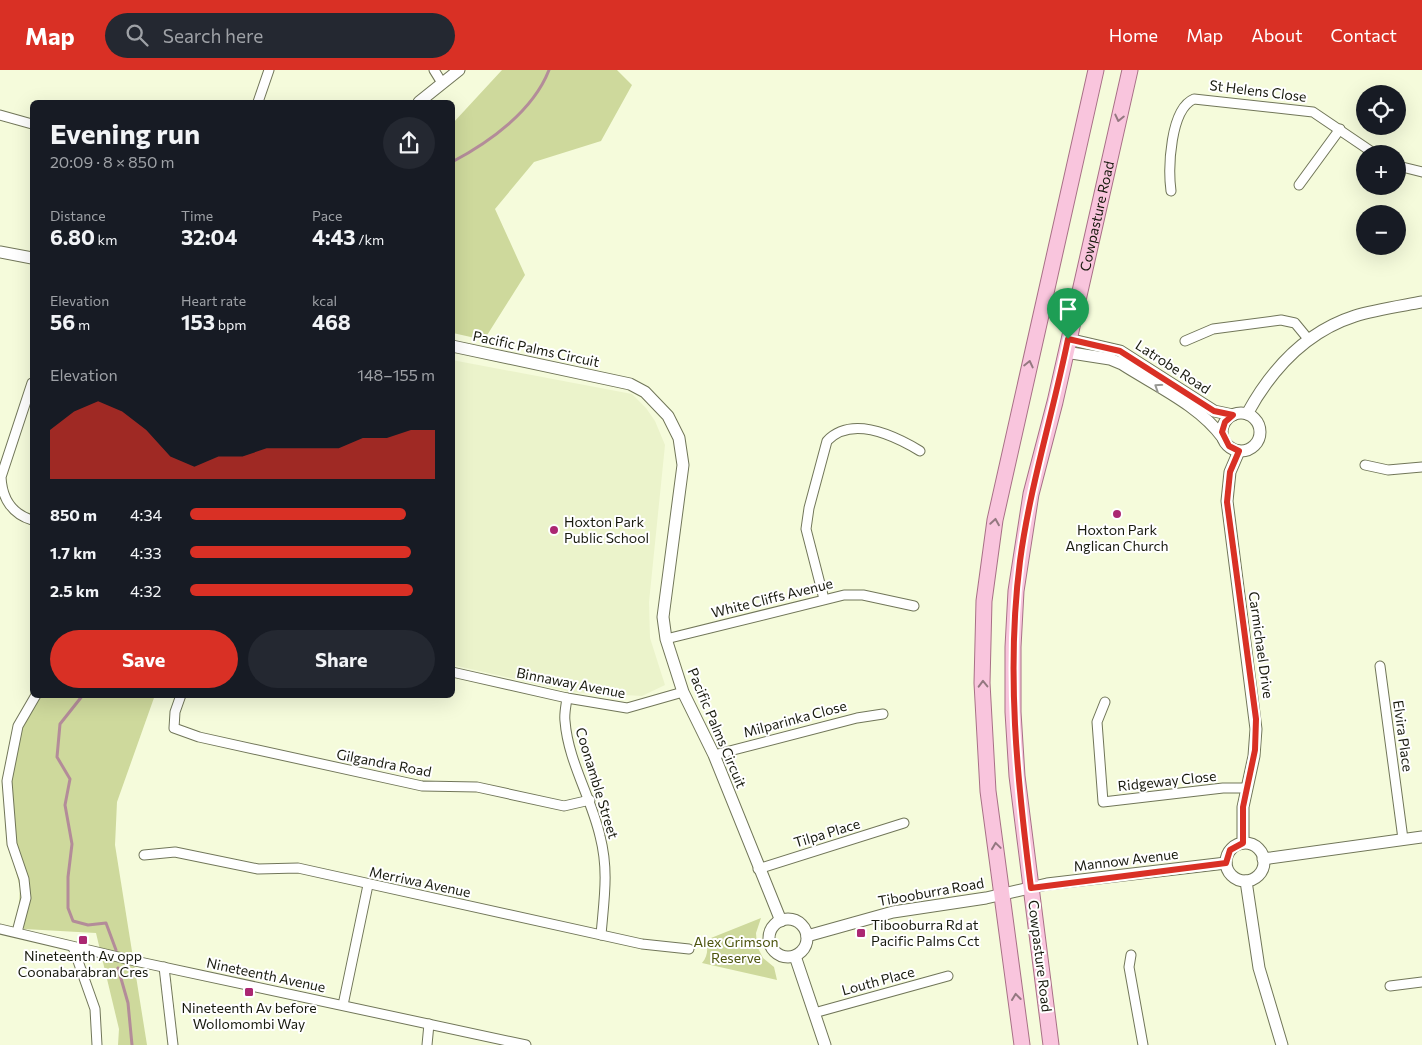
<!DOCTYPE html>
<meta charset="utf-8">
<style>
:root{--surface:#171b24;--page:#242831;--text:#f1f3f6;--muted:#9ea1a6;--accent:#d93025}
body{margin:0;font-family:Commissioner,sans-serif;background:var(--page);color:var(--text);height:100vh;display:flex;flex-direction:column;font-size:19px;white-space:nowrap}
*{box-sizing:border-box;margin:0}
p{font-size:16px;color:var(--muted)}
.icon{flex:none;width:28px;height:28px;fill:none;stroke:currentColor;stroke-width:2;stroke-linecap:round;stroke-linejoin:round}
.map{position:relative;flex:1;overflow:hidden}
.sheet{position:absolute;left:30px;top:30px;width:425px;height:598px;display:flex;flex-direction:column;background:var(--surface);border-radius:8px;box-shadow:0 5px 20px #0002}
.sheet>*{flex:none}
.buttons{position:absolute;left:1356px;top:15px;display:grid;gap:10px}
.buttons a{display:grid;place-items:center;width:50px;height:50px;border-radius:50%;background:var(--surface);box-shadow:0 5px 20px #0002;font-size:25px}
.pin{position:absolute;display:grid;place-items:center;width:42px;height:42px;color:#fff;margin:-51px -21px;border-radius:50% 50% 50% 0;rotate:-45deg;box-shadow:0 0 5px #0007}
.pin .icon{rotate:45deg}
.round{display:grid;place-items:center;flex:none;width:52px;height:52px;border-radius:26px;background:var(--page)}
.overview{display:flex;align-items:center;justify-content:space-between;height:85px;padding:0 20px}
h1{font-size:28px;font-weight:700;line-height:38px}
.metrics{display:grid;grid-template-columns:repeat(3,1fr);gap:8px;height:85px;padding:5px 20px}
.metrics div{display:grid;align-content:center}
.metrics b{font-size:21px;font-weight:700}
.metrics small{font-size:14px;font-weight:400}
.metrics p{font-size:14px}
.chart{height:140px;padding:10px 20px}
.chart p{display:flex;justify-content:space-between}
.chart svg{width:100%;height:90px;margin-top:5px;fill:var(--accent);opacity:.7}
.button{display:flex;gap:10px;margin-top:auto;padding:10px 20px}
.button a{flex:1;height:58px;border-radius:30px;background:var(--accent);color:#fff;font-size:20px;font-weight:700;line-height:58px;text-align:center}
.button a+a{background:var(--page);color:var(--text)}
ul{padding:0 20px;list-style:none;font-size:16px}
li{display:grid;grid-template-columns:80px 60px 1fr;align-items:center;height:38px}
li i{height:12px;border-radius:6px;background:var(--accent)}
header{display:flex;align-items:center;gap:30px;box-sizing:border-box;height:70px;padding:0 25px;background:var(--accent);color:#fff}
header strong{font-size:24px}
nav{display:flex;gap:28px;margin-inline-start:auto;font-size:18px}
.search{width:350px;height:45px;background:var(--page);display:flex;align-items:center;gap:12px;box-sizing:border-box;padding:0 18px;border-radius:28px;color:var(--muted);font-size:19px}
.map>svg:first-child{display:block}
.built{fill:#ebf3cb}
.green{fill:#ced99c}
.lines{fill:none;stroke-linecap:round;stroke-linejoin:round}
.stream{stroke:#b38c99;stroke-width:3}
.minor-casing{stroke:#717659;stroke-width:11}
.tertiary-casing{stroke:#717659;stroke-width:13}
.primary-casing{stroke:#a87086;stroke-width:17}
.minor{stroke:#fff;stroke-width:9}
.tertiary{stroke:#fff;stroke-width:11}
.primary{stroke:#f9c5dd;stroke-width:15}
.oneway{stroke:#947880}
.oneway2{stroke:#979893}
.route-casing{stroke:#fff;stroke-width:10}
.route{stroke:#d93025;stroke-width:6}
.poi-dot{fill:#ab2772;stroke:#fff;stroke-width:2}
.labels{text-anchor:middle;stroke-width:4;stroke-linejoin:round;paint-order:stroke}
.street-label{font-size:14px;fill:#181a0e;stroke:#fff}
.poi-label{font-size:14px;fill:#181a0e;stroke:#fff}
.park-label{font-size:14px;fill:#4c540d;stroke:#fff}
</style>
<header>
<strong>Map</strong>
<div class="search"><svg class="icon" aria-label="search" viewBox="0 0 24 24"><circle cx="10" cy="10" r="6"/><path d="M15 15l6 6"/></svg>Search here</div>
<nav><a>Home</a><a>Map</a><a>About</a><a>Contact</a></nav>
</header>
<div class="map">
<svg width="1422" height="975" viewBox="0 0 1422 975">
<rect width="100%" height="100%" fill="#f5fbdb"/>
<!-- built -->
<path class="built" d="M452 290 632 324 646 338 655 351 665 375 649 532 650 568 665 615 642 626 571 622 453 595Z"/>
<!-- green -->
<g class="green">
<path d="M502 0H617L632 15 601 71 534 92 495 139 525 205 484 270 453 263V53Z"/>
<path d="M39 625H155L117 732 115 775 147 975H118L119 959 96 863 24 859 19 835 20 818 5 757 14 666Z"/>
<path d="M761 848 756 863 757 876 763 888 774 897 777 910 702 893C708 886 708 879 706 870Z"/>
</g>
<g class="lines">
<!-- stream -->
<g class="stream">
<path d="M452 92C490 72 533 41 549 0"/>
<path d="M83 625 60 654 57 687 70 709 65 735 72 774 68 807V838L73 851 88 855 106 853 116 880"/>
<path d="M118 898 128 933 132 975"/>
</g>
<defs>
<g id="minor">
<path d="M434 0 442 13"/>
<path d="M258 32 269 0"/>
<path d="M0 45 32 54"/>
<path d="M1398 96 1422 102"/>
<path d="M1299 115 1340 59"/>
<path d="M1171 121C1168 98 1170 39 1194 29L1313 42 1375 84"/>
<path d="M1185 271 1213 259 1281 250 1295 253 1309 270"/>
<path d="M32 313 1 407C2 428 12 444 32 450"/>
<path d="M1365 395 1388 400 1422 397"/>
<path d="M824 529 806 459 809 438 827 371C852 345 895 366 920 381"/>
<path d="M666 569 844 525H863L914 536"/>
<path d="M1380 596 1403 769"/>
<path d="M452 602 567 628 627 638 683 622"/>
<path d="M181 625 175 642 174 658 199 667 422 716 477 717 564 736 590 730"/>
<path d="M567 628C566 636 564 644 565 651 568 691 591 727 600 766 609 801 604 829 601 865"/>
<path d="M1105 632 1097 652 1103 732 1223 718H1245"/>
<path d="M714 685 857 648 883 644"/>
<path d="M144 785 175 782 258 799 298 798 642 874 689 879"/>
<path d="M758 799 904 753"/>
<path d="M0 859 135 891 526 975"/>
<path d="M17 862 26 828 24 809 12 774 7 711 18 656 36 625"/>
<path d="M73 877 95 939 97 975"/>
<path d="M1131 885 1129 897 1143 975"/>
<path d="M164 897 173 975"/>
<path d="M1390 916 1422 912"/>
<path d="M343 935 368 815"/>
<path d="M814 943 948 906"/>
<path d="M427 975 429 954"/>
</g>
<g id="tertiary">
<path d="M419 32 459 0"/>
<path d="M0 182 32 188"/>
<path d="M1068 269 1120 281 1214 341 1233 345"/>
<path d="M452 276 630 314 645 322 668 346 679 368 683 395 663 547 666 569 683 622 714 685 781 851"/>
<path d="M1065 282 1110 289 1122 294C1156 316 1199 335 1223 368"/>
<circle cx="1241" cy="362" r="19"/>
<path d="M1247 344C1271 300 1305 262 1355 246 1374 240 1401 236 1422 232"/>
<path d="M1239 381 1230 402 1227 431 1256 659 1254 686 1243 737V773"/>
<circle cx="1245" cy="792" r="19"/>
<path d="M1263 789 1422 767"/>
<path d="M1246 811 1259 898 1282 975"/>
<circle cx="788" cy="868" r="19"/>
<path d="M807 866 893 842 986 828 1047 814 1226 793"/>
<path d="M795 886 825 975"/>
</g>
<g id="primary">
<path d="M1022 975 988 721 982 613 984 531 995 450 1096 0"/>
<path id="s1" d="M1051 975 1017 706 1013 642V577L1016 521 1031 424 1055 332 1130 0"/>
</g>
</defs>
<!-- minor casing -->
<use href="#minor" class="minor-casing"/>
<!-- tertiary casing -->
<use href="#tertiary" class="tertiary-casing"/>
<!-- primary casing -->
<use href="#primary" class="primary-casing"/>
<!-- minor -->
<use href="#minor" class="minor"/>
<!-- tertiary -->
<use href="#tertiary" class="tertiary"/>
<!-- primary -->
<use href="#primary" class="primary"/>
</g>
<!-- one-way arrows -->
<defs><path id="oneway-chevron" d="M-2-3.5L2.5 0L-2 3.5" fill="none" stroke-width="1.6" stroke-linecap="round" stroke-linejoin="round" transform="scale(1.25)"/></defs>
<g class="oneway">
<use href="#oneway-chevron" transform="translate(1119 48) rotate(103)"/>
<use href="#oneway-chevron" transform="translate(1029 294) rotate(-77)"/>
<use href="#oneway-chevron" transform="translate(995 452) rotate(-81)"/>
<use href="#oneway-chevron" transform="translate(983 614) rotate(-91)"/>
<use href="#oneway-chevron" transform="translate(996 776) rotate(-98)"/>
<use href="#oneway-chevron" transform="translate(1016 927) rotate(-97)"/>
</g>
<use class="oneway2" href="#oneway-chevron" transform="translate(1158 317) rotate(-147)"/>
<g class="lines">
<defs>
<path id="route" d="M1068 269 1120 281 1214 341 1233 345 1225 352 1222 362 1229 376 1239 381 1230 402 1227 432 1256 649 1255 680 1243 737V773L1230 780 1226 793 1031 818C1017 709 1006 600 1020 491 1030 416 1053 343 1068 269Z"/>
</defs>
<!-- route casing -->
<use href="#route" class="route-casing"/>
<!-- route -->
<use href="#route" class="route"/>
</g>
<!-- markers -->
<g class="poi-dot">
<circle cx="1117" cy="444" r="5"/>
<circle cx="554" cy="460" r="5"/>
<rect x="856" y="858" width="10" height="10" rx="2.5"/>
<rect x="78" y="865" width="10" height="10" rx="2.5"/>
<rect x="244" y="917" width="10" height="10" rx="2.5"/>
</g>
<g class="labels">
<!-- street labels -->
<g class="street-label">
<text transform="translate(1258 21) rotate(7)" y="5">St Helens Close</text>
<text dy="5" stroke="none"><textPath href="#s1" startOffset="840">Cowpasture Road</textPath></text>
<text transform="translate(536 279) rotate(12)" y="5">Pacific Palms Circuit</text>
<text transform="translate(1173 297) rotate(33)" y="5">Latrobe Road</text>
<text transform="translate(772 528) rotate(-14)" y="5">White Cliffs Avenue</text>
<text transform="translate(1261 575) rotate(82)" y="5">Carmichael Drive</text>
<text transform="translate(571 613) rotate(11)" y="5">Binnaway Avenue</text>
<text transform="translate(795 649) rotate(-15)" y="5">Milparinka Close</text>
<text transform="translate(717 658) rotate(67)" y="5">Pacific Palms Circuit</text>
<text transform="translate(1403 666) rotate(82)" y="5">Elvira Place</text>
<text transform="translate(384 693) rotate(11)" y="5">Gilgandra Road</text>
<text transform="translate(1167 711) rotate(-6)" y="5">Ridgeway Close</text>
<text transform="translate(597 713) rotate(73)" y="5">Coonamble Street</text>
<text transform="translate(827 763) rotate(-17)" y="5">Tilpa Place</text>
<text transform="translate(1126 790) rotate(-7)" y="5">Mannow Avenue</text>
<text transform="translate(420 812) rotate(12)" y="5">Merriwa Avenue</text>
<text transform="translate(931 822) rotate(-10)" y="5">Tibooburra Road</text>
<text transform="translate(1040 886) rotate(83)" y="5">Cowpasture Road</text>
<text transform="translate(266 905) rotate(12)" y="5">Nineteenth Avenue</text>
<text transform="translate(878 911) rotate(-15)" y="5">Louth Place</text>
</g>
<!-- poi labels -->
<g class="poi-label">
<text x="564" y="457" text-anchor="start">Hoxton Park<tspan x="564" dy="16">Public School</tspan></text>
<text x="1117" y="465">Hoxton Park<tspan x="1117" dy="16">Anglican Church</tspan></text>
<text x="871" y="860" text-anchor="start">Tibooburra Rd at<tspan x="871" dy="16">Pacific Palms Cct</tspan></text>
<text x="83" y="891">Nineteenth Av opp<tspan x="83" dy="16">Coonabarabran Cres</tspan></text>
<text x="249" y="943">Nineteenth Av before<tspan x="249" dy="16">Wollomombi Way</tspan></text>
</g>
<!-- park labels -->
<g class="park-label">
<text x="736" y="877">Alex Grimson<tspan x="736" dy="16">Reserve</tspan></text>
</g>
</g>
</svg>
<div class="buttons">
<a><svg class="icon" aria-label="locate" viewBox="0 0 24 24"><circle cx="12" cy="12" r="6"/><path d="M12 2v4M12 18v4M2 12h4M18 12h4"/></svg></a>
<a>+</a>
<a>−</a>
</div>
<div class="pin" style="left:1068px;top:269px;background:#1e9e55"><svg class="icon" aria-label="arrive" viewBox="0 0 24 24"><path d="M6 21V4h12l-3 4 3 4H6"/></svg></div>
<section class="sheet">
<div class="overview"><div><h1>Evening run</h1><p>20:09 · 8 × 850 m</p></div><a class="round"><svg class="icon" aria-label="share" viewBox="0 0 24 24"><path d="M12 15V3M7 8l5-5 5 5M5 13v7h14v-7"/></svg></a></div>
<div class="metrics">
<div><p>Distance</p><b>6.80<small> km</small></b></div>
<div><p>Time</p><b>32:04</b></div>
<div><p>Pace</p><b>4:43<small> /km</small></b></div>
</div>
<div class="metrics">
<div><p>Elevation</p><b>56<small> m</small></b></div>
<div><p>Heart rate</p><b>153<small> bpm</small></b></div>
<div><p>kcal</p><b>468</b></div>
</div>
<div class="chart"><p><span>Elevation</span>148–155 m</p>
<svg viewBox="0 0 160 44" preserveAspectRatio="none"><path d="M0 44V20L10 11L20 6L30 11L40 20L50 33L60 38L70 33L80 33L90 29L100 29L110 29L120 29L130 24L140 24L150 20L160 20V44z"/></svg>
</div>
<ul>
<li><b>850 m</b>4:34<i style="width:88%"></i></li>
<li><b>1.7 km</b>4:33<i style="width:90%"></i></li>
<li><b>2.5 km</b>4:32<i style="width:91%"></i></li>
</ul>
<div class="button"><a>Save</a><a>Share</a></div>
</section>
</div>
